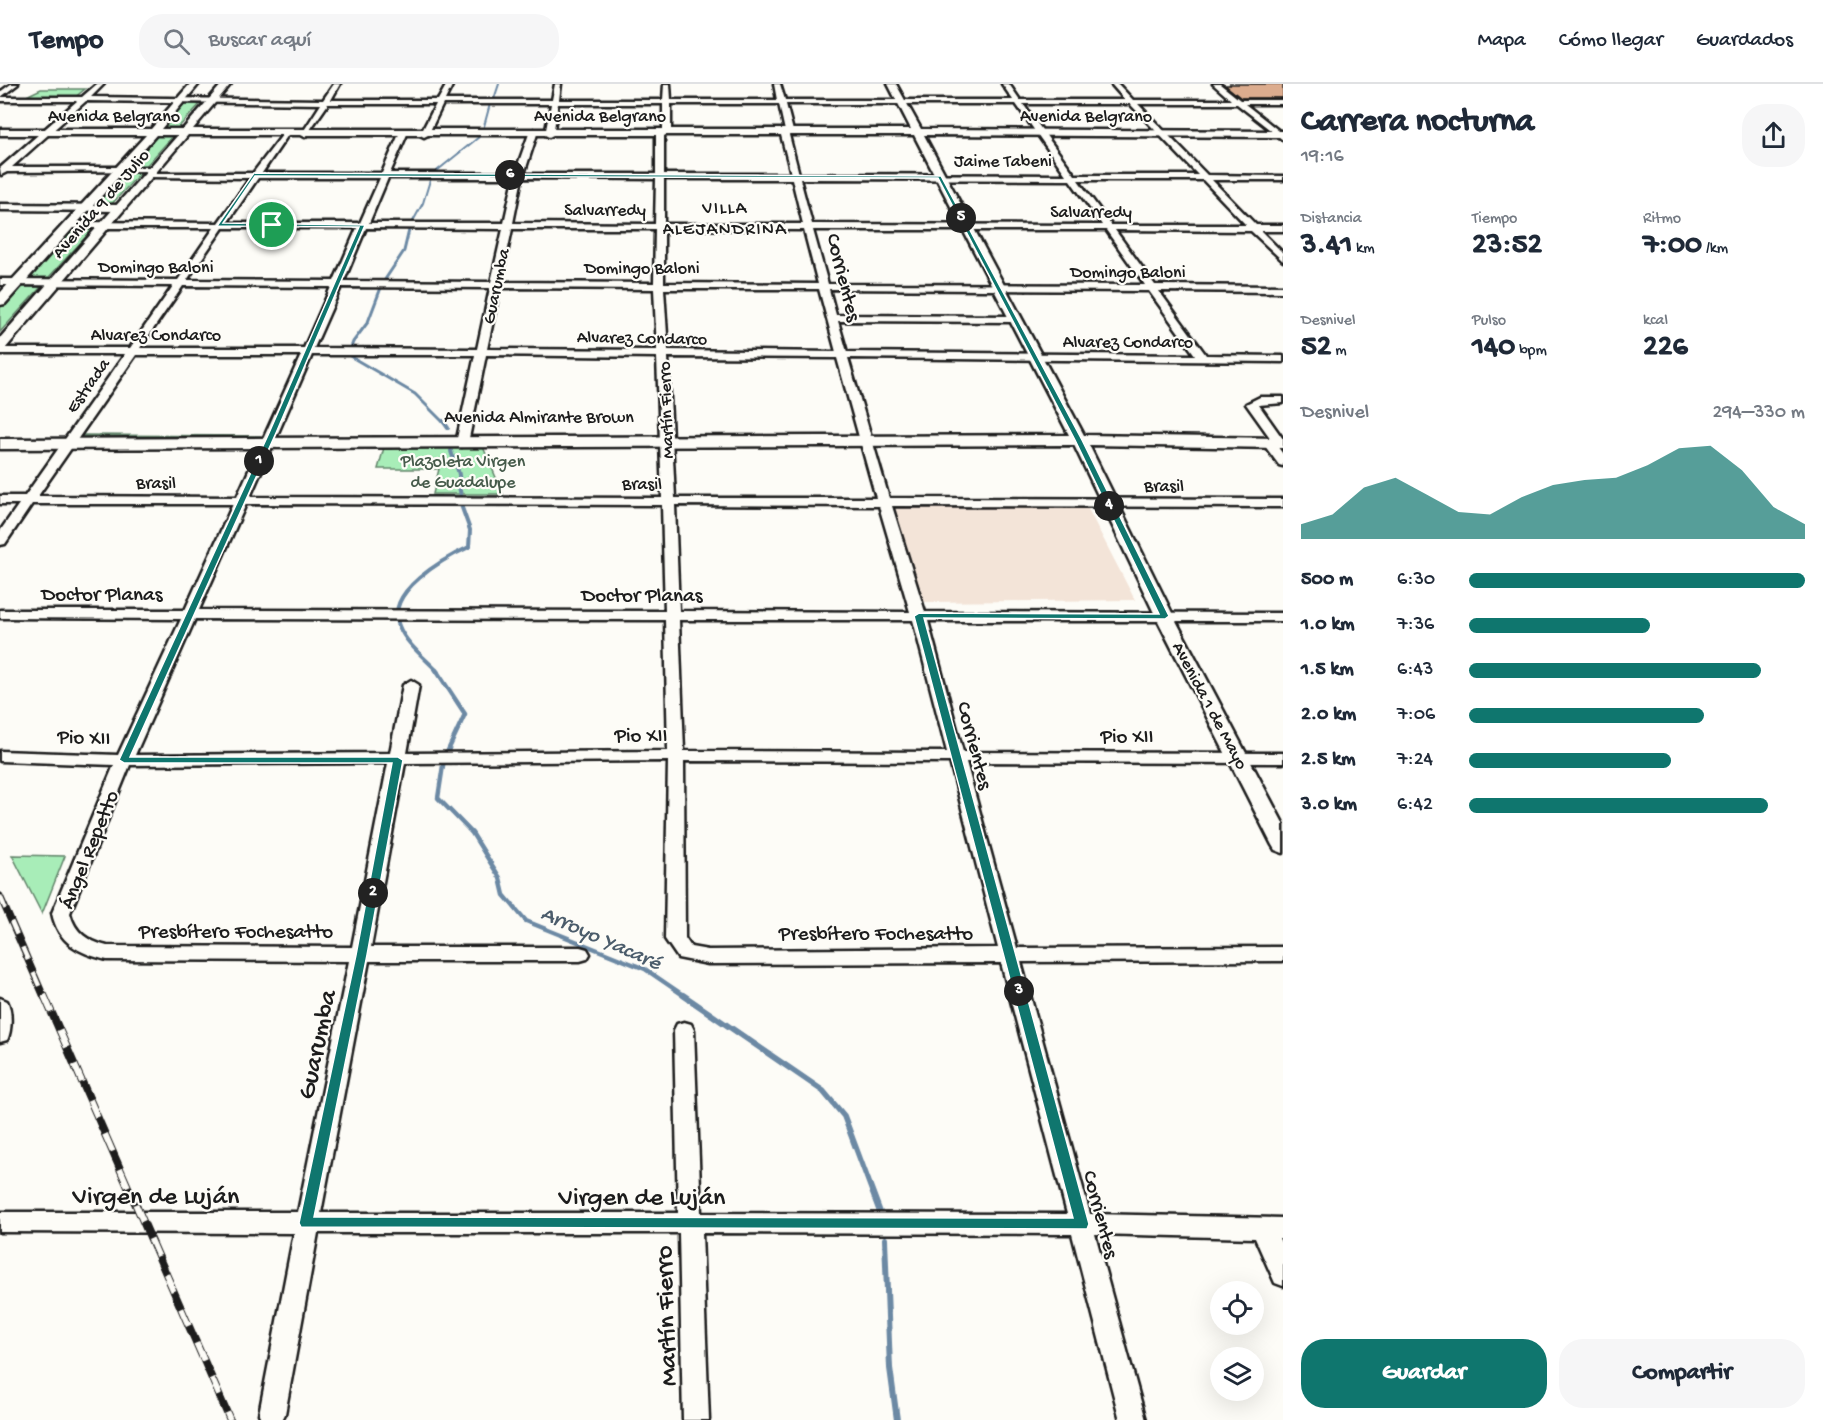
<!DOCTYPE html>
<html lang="es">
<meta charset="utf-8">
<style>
:root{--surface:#fff;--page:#f6f6f7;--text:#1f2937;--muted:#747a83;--line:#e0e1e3;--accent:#0f766e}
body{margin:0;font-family:"Gochi Hand",sans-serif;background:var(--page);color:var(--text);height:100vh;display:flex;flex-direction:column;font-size:22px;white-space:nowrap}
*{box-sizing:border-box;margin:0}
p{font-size:20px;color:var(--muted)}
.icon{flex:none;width:33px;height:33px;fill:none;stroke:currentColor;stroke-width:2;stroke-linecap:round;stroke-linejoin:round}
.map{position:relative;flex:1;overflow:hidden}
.panel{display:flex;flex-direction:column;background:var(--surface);width:540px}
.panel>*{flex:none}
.fabs{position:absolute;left:1210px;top:1197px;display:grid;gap:12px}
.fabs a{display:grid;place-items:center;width:54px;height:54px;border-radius:50%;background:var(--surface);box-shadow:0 6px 24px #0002;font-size:30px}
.pin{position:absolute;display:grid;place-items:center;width:51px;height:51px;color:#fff;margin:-26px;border:3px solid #fff;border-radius:50%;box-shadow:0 2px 6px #0007}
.km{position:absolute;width:30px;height:30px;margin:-15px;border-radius:50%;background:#222;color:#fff;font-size:16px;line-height:30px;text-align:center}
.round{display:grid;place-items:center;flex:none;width:63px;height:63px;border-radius:24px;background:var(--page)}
.headline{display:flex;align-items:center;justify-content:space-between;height:102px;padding:0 18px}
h1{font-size:33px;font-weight:800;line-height:45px}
.stats{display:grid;grid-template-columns:repeat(3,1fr);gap:9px;height:102px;padding:6px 18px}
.stats div{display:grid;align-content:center}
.stats b{font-size:30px;font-weight:800}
.stats small{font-size:16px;font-weight:400}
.stats p{font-size:16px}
.chart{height:168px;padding:12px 18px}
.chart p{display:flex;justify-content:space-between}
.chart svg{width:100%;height:108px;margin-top:6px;fill:var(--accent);opacity:.7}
.cta{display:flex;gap:12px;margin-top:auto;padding:12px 18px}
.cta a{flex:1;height:69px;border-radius:24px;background:var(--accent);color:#fff;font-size:24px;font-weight:800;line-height:69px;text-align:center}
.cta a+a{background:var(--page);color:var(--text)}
ul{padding:0 18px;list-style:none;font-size:20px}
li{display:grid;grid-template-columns:96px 72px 1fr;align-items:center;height:45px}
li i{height:15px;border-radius:8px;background:var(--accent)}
header{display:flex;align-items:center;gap:36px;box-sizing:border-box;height:84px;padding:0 30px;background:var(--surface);border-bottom:2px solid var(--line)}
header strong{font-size:28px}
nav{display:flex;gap:33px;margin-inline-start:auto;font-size:21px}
.search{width:420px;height:54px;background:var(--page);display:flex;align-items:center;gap:15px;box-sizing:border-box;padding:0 21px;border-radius:24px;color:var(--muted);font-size:22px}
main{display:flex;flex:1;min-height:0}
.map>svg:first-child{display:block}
.built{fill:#f3e4d8}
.green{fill:#a8edb8;stroke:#62846a;stroke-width:1.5}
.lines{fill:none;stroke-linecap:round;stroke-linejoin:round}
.stream-far4{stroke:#6c89a4;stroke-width:2}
.stream-far3{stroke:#6c89a4;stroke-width:3}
.stream-far2{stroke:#6c89a4;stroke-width:4}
.stream-far1{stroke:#6c89a4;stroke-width:4.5}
.stream{stroke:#6c89a4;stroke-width:6}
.building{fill:#dcac8e;stroke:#1c1c1c;stroke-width:1.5}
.minor-casing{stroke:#1c1c1c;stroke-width:5}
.major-casing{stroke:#1c1c1c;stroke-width:5}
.minor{fill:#fdfcf7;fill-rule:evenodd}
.major{fill:#fdfcf7;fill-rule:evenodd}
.rail-far1-casing{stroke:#1c1c1c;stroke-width:7}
.rail-casing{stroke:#1c1c1c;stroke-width:8}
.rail-far1{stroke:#fdfcf7;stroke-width:4.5;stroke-dasharray:14;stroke-linecap:butt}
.rail{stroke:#fdfcf7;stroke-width:6;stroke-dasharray:19;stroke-linecap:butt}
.route{fill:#0f766e;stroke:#fff;stroke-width:1.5;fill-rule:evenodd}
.labels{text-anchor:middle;stroke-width:4.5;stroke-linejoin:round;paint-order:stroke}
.far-street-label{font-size:18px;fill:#1c1c1c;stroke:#fdfcf7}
.far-neighbourhood-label{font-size:18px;letter-spacing:1.5px;fill:#1c1c1c;stroke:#fdfcf7}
.far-park-label{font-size:18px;fill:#465b4b;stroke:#fdfcf7}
.street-label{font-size:21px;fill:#1c1c1c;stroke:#fdfcf7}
.water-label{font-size:22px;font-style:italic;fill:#4b5c6b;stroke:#fdfcf7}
.near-street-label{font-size:26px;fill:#1c1c1c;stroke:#fdfcf7}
</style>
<header>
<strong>Tempo</strong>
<div class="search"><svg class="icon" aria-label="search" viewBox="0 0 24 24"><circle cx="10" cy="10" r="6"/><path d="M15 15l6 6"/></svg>Buscar aquí</div>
<nav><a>Mapa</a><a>Cómo llegar</a><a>Guardados</a></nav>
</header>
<main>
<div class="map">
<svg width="1283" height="1336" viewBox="0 0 1283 1336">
<rect width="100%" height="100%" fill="#fdfcf7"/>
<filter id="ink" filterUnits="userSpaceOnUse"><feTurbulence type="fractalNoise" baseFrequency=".0167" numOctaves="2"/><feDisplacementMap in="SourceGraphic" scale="12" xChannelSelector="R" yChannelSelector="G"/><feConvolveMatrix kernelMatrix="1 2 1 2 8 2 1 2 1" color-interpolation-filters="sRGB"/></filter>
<g filter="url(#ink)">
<!-- built -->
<path class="built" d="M1087 423 1135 516 923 518 894 424Z"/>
<!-- green -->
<g class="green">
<path d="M41 5H85L74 14H22Z"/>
<path d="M185 18H202L176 46 158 45Z"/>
<path d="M157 52H173L145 83H128Z"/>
<path d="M125 86 142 87 110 122H92Z"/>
<path d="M73 145H93L49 193 27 194Z"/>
<path d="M19 203H41L0 248V223Z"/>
<path d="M82 351 260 352 256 358 78 357Z"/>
<path d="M385 360 483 363 503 410H433L439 385H378Z"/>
<path d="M12 771 65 772 42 830Z"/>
</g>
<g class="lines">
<!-- stream-far4 -->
<g class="stream-far4">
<path d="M494 15 499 0"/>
<path d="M483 46 490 20"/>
<path d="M433 90 479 53"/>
<path d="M412 139 423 119 431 93"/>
<path d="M409 147 410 143"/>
</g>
<!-- stream-far3 -->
<g class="stream-far3">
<path d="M384 197 404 167 409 146"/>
<path d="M382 201 368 238 353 258 348 271 415 310 444 339"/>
</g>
<!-- stream-far2 -->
<g class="stream-far2">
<path d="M443 337 448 344"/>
<path d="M451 367C453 375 458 384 459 391 460 399 458 403 461 411"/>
<path d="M438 588C425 574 406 560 399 542 384 508 445 474 469 463L470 446 461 421"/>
</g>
<!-- stream-far1 -->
<path class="stream-far1" d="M436 586 465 630 444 675 438 714 472 749 500 794 504 811 526 837 645 885 686 913"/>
<!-- stream -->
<g class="stream">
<path d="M683 911 823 1007 844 1032 881 1131"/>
<path d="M885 1155 890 1284 897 1336"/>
</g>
</g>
<!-- building -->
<path class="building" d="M1229 0H1283V14H1241L1225 1H1231Z"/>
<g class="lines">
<defs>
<g id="minor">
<path d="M11 0H18L1 13H82L97 0H104L91 13 323 16 334 0H340L331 16H438L447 0H453L445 16H552L555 0H561L559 16H663L664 0H670L671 16H777L774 0H780L785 16H1013L1002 0H1009L1020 16H1125L1111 0H1118L1133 16H1231L1213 0H1220L1240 16H1283V20H1245L1283 50V56L1237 20H1138L1207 91 1283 92V96H1212L1256 141H1283V147H1261L1283 169V177L1251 147 1115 146 1155 201 1283 202V208L1159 207 1206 271 1283 272V278L848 274 889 414 1283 415V423L892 422 925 528 1283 529V537H928L963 668 1283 669V679L966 678 1017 864 1283 863V877L1021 878 1090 1130 1283 1134V1154H1279L1283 1163V1202L1275 1199 1255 1154 1095 1150 1146 1336H1120L1072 1150 702 1149 709 1336H683L679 1149H318L285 1330 282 1336H262L259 1330 294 1149 0 1148V1128H298L349 877 107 876C79 869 58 859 52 829L114 681 0 677V667L118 671 181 535 0 534V526H185L233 420H32L5 460 0 461V447L19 420H0V412H25L125 270H0V264H130L173 202 0 201V195L178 196 214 144H70L66 141 70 138 218 139 250 94 148 93 144 91 148 89H253L286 46 290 48 262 89H382L400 48 404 46 408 48 390 89H515L530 47 534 45 538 47 524 90H656V51L663 47V20H558L553 51 549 53 545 51 551 20H443L428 51 424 53 420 51 436 20H328L305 53 301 51 321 20 86 17 12 83H153L156 87 7 88 1 91 0 84 77 17H0V8ZM671 20H779L785 47 781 51 791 90H664V52L671 48ZM786 20H1016L1066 91 799 90 789 51 793 47ZM1023 20H1130L1198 91H1075ZM258 94H380L360 139H227ZM388 94H514L504 139H369ZM522 94 656 95 655 140 513 139ZM664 95H792L803 140H664ZM800 95 1070 96 1102 141 812 140ZM1078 96H1203L1246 141H1111ZM223 144H357L334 197 187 196ZM366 144 503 145 491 198 344 197ZM512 145H655L654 199 501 198ZM664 145 804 146 818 200 664 199ZM813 146H1106L1145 201 828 200ZM183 202 331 203 304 264H140ZM341 203 490 204 477 265 314 264ZM500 204 654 205 657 266 487 265ZM664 205H819L836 268 668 266ZM829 205 1149 207 1195 271 847 268 838 237 1014 238 1019 235 1014 232 836 231ZM136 271H301L237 413 38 412ZM312 271H475L456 359 462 363 468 359 486 271 657 273 662 414 250 413ZM668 273 837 274 876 414H675ZM246 420 662 421 665 527 199 526ZM675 421 879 422 910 528 679 527ZM195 535 665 536 668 667 407 669 419 601 411 596 403 601 390 669 135 671ZM679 536H913L947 668 684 667ZM668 677 665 855 678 874 708 880 1001 879 1067 1130 701 1129 694 946 691 940 684 938 677 940 674 946 678 1129H321L369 877H580L587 875 590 870 587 865 580 863H371L405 679ZM684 677 950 678 998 864 708 866 691 863 685 854ZM388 679 352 863 107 862C88 857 75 849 70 829L130 681Z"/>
<path d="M0 120 120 121 124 124 120 127 0 126Z"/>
<path d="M1260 313H1283V319L1259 321 1283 355V362H1277L1283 370V382L1279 381 1262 358 1271 355 1246 320Z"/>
<path d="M0 914 7 917C12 926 12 946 7 956L0 958Z"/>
</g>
<path id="major" d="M190 0H199L161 45H183L222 0H231L193 45H911L888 0H896L921 45 1283 47V53L924 51 1084 351 1283 354V364L1089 361 1174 533 1283 739V769L1275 766 1272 761 1156 533 1074 361 0 365V355L1069 351 914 51H188L5 265 0 266V254L178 51H156L5 220 0 221V209L146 51H0V45H151Z"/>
</defs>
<!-- minor casing -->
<use href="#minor" class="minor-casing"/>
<!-- major casing -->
<use href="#major" class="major-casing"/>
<!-- minor -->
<use href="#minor" class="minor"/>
<!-- major -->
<use href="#major" class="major"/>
<defs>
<path id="rail-far1" d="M0 812 44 913"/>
<path id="rail" d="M44 911 230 1336"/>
</defs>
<!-- rail-far1 casing -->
<use href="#rail-far1" class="rail-far1-casing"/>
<!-- rail casing -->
<use href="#rail" class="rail-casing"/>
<!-- rail-far1 -->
<use href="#rail-far1" class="rail-far1"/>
<!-- rail -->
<use href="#rail" class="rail"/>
</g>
</g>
<!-- route -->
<path class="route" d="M254 89 941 92 1082 356 1169 532 1165 535 924 534 1089 1140 1087 1145 301 1143 299 1139 356 871 392 679H124L119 676 269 349 359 143 217 142ZM255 92 938 94 1075 356 1159 530 919 529 914 532 1073 1134 314 1133 367 871 403 676 398 673H130L276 349 365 141 223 139Z"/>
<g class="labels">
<!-- far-street labels -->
<g class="far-street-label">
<text x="114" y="37">Avenida Belgrano</text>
<text x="600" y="37">Avenida Belgrano</text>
<text x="1086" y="37">Avenida Belgrano</text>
<text x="1003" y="82">Jaime Tabeni</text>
<text transform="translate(100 119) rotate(-49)" y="6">Avenida 9 de Julio</text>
<text x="605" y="131">Salvarredy</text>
<text x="1091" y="133">Salvarredy</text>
<text x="156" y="188">Domingo Baloni</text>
<text x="642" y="189">Domingo Baloni</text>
<text x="1128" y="193">Domingo Baloni</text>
<text transform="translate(495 202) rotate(-78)" y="6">Guarumba</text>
<text x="156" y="256">Alvarez Condarco</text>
<text transform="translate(642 253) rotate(1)" y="6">Alvarez Condarco</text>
<text x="1128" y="263">Alvarez Condarco</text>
<text transform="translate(87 301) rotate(-55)" y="6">Estrada</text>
<text transform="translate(665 326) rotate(-92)" y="6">Martín Fierro</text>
<text x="539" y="338">Avenida Almirante Brown</text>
<text x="156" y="404">Brasil</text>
<text x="642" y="405">Brasil</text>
<text x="1164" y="407">Brasil</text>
<text transform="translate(1211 621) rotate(62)" y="6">Avenida 1 de Mayo</text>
</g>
<!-- far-neighbourhood labels -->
<g class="far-neighbourhood-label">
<text x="725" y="129">VILLA<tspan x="725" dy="21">ALEJANDRINA</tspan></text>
</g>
<!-- far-park labels -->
<g class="far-park-label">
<text x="463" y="382">Plazoleta Virgen<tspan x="463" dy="21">de Guadalupe</tspan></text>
</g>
<!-- street labels -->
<g class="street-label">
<text transform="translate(845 193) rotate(76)" y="7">Corrientes</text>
<text x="102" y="516">Doctor Planas</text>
<text x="642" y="517">Doctor Planas</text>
<text x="641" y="657">Pio XII</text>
<text x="1127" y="658">Pio XII</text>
<text transform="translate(84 652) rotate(2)" y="7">Pio XII</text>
<text transform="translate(976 661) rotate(75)" y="7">Corrientes</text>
<text transform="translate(88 765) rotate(-68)" y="7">Ángel Repetto</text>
<text x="236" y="853">Presbítero Fochesatto</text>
<text x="876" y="855">Presbítero Fochesatto</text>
<text transform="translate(1102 1130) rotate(75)" y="7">Corrientes</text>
</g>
<!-- water labels -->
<g class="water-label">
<text transform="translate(602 852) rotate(24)" y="8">Arroyo Yacaré</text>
</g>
<!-- near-street labels -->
<g class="near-street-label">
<text transform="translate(315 960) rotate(-78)" y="9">Guarumba</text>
<text x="156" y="1119">Virgen de Luján</text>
<text x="642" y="1120">Virgen de Luján</text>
<text transform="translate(664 1232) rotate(-92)" y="9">Martín Fierro</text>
</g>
</g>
</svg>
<div class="fabs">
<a><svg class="icon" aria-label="locate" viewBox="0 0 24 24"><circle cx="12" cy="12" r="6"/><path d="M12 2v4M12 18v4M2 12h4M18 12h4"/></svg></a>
<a><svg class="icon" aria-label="layers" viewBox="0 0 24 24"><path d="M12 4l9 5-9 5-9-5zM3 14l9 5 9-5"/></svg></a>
</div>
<div class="pin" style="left:272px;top:141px;background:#1e9e55"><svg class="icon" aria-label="arrive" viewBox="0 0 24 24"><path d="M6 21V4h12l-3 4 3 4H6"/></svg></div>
<b class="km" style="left:259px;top:377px">1</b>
<b class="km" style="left:373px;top:809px">2</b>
<b class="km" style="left:1019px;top:907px">3</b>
<b class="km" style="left:1109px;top:422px">4</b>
<b class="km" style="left:961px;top:134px">5</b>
<b class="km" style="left:510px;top:91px">6</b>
</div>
<section class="panel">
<div class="headline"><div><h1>Carrera nocturna</h1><p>19:16</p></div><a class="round"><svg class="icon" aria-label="share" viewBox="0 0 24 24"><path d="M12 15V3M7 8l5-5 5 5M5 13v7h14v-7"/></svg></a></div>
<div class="stats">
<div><p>Distancia</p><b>3.41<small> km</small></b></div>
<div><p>Tiempo</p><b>23:52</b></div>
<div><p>Ritmo</p><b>7:00<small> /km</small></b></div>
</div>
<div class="stats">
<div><p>Desnivel</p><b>52<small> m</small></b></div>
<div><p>Pulso</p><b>140<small> bpm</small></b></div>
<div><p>kcal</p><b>226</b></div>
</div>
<div class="chart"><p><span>Desnivel</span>294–330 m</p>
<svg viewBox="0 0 160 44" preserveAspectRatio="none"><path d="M0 44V38L10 34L20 23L30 19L40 26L50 33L60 34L70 27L80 22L90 20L100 19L110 14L120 7L130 6L140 16L150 31L160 38V44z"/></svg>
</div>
<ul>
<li><b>500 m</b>6:30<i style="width:100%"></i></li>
<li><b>1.0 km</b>7:36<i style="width:54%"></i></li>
<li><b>1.5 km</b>6:43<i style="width:87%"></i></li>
<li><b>2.0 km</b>7:06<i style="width:70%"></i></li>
<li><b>2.5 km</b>7:24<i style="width:60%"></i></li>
<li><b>3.0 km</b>6:42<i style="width:89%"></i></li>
</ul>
<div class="cta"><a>Guardar</a><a>Compartir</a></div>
</section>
</main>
